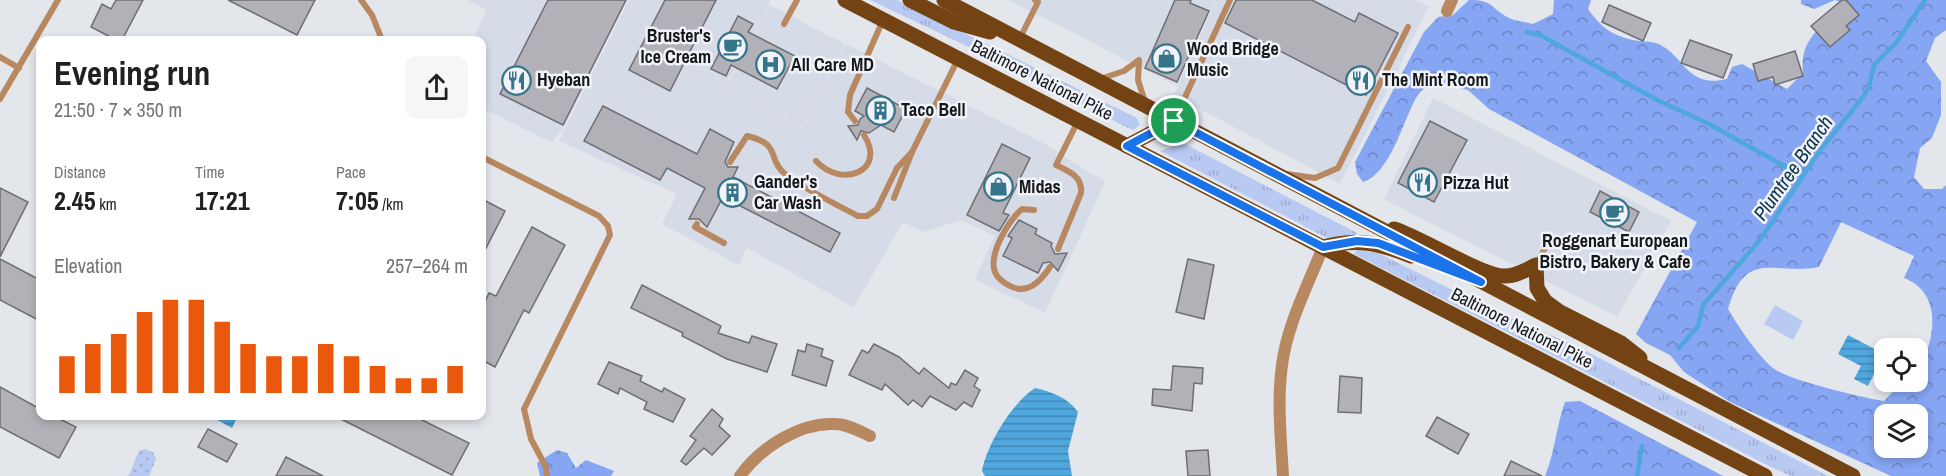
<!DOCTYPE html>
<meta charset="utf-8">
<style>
:root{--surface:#fff;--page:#f6f6f6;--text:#202124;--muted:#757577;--accent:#ea580c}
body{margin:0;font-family:"Archivo Narrow",sans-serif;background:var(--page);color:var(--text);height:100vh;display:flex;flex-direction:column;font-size:22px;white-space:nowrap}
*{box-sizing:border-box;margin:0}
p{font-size:20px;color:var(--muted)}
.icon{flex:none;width:33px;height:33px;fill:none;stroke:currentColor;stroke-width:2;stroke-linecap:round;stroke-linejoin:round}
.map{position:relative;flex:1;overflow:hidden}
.panel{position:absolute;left:36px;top:36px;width:450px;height:384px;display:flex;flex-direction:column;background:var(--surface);border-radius:12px;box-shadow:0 3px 9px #0003}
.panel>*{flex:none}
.tools{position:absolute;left:1874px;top:338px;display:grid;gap:12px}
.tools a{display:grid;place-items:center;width:54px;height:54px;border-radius:12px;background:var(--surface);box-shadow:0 3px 9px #0003;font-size:30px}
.pin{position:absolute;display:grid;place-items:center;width:51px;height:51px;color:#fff;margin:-26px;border:3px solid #fff;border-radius:50%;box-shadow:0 2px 6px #0007}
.round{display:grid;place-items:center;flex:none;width:63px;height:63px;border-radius:12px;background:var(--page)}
.headline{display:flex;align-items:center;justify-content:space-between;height:102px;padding:0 18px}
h1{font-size:33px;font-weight:700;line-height:45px}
.stats{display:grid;grid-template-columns:repeat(3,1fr);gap:9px;height:102px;padding:6px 18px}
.stats div{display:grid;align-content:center}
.stats b{font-size:26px;font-weight:700}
.stats small{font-size:16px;font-weight:400}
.stats p{font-size:16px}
.chart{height:168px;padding:12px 18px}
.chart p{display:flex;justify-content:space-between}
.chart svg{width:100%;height:108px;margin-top:6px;stroke:var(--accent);stroke-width:6}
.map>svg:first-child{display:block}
.built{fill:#d6dbe8}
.grass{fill:url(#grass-tufts)}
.forest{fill:url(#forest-crowns);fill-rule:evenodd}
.park{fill:url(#park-dots)}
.pitch{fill:#b8c9f2}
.water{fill:url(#water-rules)}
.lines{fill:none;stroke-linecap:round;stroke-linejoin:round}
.stream{stroke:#4fa7de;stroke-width:4.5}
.building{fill:#b2b1b7;stroke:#6e6d73;stroke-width:1.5}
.lane{stroke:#b88861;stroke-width:6}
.street{stroke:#b88861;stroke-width:12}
.primary{stroke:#744313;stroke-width:15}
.route-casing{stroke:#fff;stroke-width:12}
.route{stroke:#1a73e8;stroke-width:8}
.labels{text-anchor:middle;stroke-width:5;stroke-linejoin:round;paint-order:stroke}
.poi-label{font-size:18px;font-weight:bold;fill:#161719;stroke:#f0f3f9;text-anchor:start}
.street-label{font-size:18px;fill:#161719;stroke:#f0f3f9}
.water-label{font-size:20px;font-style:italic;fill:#0d334a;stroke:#f0f3f9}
</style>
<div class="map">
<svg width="1946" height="476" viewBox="0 0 1946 476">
<defs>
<pattern id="grass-tufts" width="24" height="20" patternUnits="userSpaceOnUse" patternTransform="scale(1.5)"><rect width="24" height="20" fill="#b8c9f2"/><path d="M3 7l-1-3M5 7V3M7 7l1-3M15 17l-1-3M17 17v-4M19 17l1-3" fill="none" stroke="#9daccf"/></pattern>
<pattern id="forest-crowns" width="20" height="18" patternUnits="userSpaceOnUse" patternTransform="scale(1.5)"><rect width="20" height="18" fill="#86a5f2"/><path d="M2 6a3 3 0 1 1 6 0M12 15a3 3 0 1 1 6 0" fill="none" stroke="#6d85c3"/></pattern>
<pattern id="park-dots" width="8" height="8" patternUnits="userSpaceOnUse" patternTransform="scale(1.5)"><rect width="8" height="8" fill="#b8c9f2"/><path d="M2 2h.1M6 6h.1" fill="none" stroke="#9daccf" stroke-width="1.8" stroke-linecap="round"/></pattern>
<pattern id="water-rules" width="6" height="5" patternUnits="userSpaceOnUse" patternTransform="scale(1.5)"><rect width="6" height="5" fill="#4fa7de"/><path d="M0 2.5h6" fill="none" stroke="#4187b3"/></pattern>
</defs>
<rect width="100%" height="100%" fill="#e3e6eb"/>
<!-- built -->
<g class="built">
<path d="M467 0H627L565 125 552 143 482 108V40H472L487 10Z"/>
<path d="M629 0H771L725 88 802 128 846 44 1040 141 1105 182 1045 313 975 279 995 236 961 220 923 232 903 222 854 307 747 248 739 265 662 224 677 194 559 141Z"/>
<path d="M1008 0H1215L1177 86Z"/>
<path d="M1216 0H1414L1429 7 1340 184 1174 95Z"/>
<path d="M769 5 845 44 802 127 726 88Z"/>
<path d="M1433 98 1671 221 1617 317 1384 199Z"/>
</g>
<!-- grass -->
<g class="grass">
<path d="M870 0H897L1137 118 1140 125 1133 130 1124 126 1013 68Z"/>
<path d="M1183 143 1357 233 1356 236 1329 239 1160 151Z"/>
<path d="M1357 250 1378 253 1503 315 1574 345 1828 476H1791L1771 467 1354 254Z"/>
</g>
<!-- forest -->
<g class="forest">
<path d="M1469 0C1494 0 1490 8 1509 18 1515 21 1526 22 1533 24L1553 14 1554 0H1591L1588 9C1601 27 1611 35 1633 40 1641 42 1649 41 1656 43 1684 53 1685 89 1727 79L1732 67 1742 64 1787 89 1803 73C1799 37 1823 26 1847 5L1835 0 1814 9 1801 4V0H1946V30L1935 38 1926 61 1941 82V115L1932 138 1920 148 1914 177 1924 189H1942L1946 185V476H1891L1730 402 1684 372 1670 355 1646 343 1636 334 1697 222 1489 109 1468 90 1433 81C1427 86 1420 91 1416 98 1403 121 1390 174 1363 182L1357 174 1355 162 1424 32 1438 17 1453 15ZM1841 222 1914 256 1904 278C1935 290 1937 322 1927 351 1922 366 1917 361 1917 381H1903L1884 401C1864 398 1787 380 1773 368 1758 356 1738 326 1728 309 1746 247 1774 276 1819 267ZM1884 414H1917V447H1884Z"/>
<path d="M1580 401 1723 476H1545C1555 452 1556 427 1565 402Z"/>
<path d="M557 450 567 453 576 468 586 460 614 471 611 476H540L537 463Z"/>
</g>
<!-- park -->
<path class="park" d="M144 449 153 452 156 459 149 476H126L129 475 139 451Z"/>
<!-- pitch -->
<path class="pitch" d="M1775 305 1803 321 1793 340 1764 324Z"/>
<!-- water -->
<g class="water">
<path d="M1848 335 1884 354 1868 386 1854 379 1861 366 1838 354Z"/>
<path d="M1035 388C1052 392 1067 397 1078 412L1068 451 1072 476H985L982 471C987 444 1012 403 1035 388Z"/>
<path d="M210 416H238L232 428Z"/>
</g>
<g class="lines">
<!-- stream -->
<g class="stream">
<path d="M1527 32 1540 35 1659 101 1709 124 1802 176"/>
<path d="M1679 348 1698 326 1703 305 1760 240 1821 149 1860 101 1869 87 1874 65 1896 43 1925 0"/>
<path d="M1637 476 1642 446"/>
</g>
</g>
<!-- building -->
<g class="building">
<path d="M116 0H143L122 40H116L91 27 102 4 111 9Z"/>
<path d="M228 0H315L297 35Z"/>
<path d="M548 0H626L563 125 500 94Z"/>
<path d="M665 0H716L670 91 629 70Z"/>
<path d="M1175 0H1191L1190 3 1209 11 1177 82 1145 68Z"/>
<path d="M1236 0H1312L1355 22 1359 13 1398 33 1366 95 1225 23Z"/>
<path d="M1842 0H1846L1859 15 1846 26 1850 30 1830 47 1811 26Z"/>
<path d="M1609 5 1651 23 1643 41 1602 22Z"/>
<path d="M738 16 753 24 748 32 795 56 777 89 731 65 726 76 711 69Z"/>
<path d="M1690 40 1732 55 1723 78 1681 63Z"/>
<path d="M1795 51 1803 76 1775 85 1773 77 1758 81 1753 64Z"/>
<path d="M867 88 906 109 894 132 881 125 869 133 861 131 857 140 848 126 858 125 860 119 864 116 855 111Z"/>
<path d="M603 106 697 154 710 129 734 142 725 162 728 167H738L733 177 840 233 830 252 723 197 707 227 699 219H689L705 188 667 168 660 180 584 141Z"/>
<path d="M1430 121 1467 140 1434 202 1398 183Z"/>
<path d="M1002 144 1030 158 1003 213 1009 215 999 231 967 215Z"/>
<path d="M0 188 28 202 0 257Z"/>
<path d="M1600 191 1639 212 1629 232 1590 212Z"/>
<path d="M482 199 505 211 482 256Z"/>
<path d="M1019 220 1037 229 1035 234 1052 243 1051 246 1055 254 1067 253 1058 271 1050 262 1043 263 1038 273 1003 256 1012 238 1008 236Z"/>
<path d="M532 227 565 245 529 313 524 310 495 367 482 360V308L489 293 496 296Z"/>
<path d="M0 259 40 280V321L0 300Z"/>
<path d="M1188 259 1214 265 1204 319 1176 312Z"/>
<path d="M642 285 721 326 718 333 749 343 752 336 777 344 767 372 727 359 682 336 683 333 631 308Z"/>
<path d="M807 344 823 349 821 356 833 361 826 386 792 375 798 350 805 352Z"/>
<path d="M874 344 899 357 919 374 924 368 949 388 951 383 956 385 965 370 978 378 974 386 980 390 972 407 964 402 956 410 930 396 922 407 913 400 908 405 885 384 882 390 849 375 862 350 868 353Z"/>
<path d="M609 362 642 376 640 381 662 392 664 388 685 399 673 422 644 409 647 402 620 388 618 394 598 384Z"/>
<path d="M1173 366 1203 368 1202 384 1194 383 1192 411 1152 405 1153 389 1171 390Z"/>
<path d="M1340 376 1362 378 1361 413 1338 412Z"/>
<path d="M0 387 40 409V416H54L76 427 59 458 0 427Z"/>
<path d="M712 409 723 419 719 426 730 436 712 455 704 448 686 465 681 461 696 440 690 436Z"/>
<path d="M335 416H414L469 443 452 475Z"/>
<path d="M1437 417 1469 434 1458 454 1426 436Z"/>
<path d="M208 429 237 444 227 462 198 447Z"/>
<path d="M1208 450 1210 476H1188L1186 451Z"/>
<path d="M286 457 323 476H276Z"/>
<path d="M1511 461 1542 476H1504Z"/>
</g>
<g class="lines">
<!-- lane -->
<g class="lane">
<path d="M361 0 372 15 382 40"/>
<path d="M784 24 797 0"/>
<path d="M1020 38 1038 2 1035 0"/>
<path d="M0 57 19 68"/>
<path d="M1100 79 1124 71 1139 60 1138 80 1145 102"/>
<path d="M0 99 58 0"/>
<path d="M855 121 848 112 850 95 883 20"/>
<path d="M1174 121 1230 0"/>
<path d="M482 157 599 216 608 226 610 235 524 409 531 439 546 467 547 476"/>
<path d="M816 161C842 189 887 171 864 135"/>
<path d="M730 162 747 136C782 144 767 159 784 173 805 190 834 203 858 216H867L877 209 897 168 912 152"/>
<path d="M1287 174 1315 178 1338 168 1408 27"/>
<path d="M894 198 912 152 958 59"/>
<path d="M1034 210 1022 209C1009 220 988 254 995 272 997 278 1003 282 1008 285 1027 296 1040 282 1050 267"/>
<path d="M697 224 695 227 724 243"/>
<path d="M1058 249 1081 193C1083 177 1069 171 1056 165L1078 121"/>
<path d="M1536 265 1544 250"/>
</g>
<!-- street -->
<g class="street">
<path d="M1447 11 1452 0"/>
<path d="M740 476C760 448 800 422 835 424 847 424 859 431 870 436"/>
<path d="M1283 476C1281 440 1277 401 1282 365 1287 325 1308 285 1323 247"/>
</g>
<!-- primary -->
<g class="primary">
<path d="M845 0 1765 476"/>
<path d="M910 0 954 22 990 32"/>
<path d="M944 0 1853 476"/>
<path d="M1127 146 1174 121"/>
<path d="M1394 229C1420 237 1484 277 1505 276 1516 276 1526 270 1536 265L1537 288 1545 301 1560 312 1621 343 1640 358"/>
<path d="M1323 247C1356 238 1379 243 1411 256"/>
</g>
</g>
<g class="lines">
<defs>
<path id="route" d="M1174 121 1481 282 1378 243 1357 241 1323 247 1127 146Z"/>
</defs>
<!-- route casing -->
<use href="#route" class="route-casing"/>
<!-- route -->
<use href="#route" class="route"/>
</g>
<!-- icons -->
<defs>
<symbol id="cafe-ring" viewBox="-11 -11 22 22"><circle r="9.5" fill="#f0f3f9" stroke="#357489" stroke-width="1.5"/><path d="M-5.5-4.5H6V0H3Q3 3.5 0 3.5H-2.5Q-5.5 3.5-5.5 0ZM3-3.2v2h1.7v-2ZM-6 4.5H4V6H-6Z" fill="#357489"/></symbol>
<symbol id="shop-ring" viewBox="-11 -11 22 22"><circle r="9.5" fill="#f0f3f9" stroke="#357489" stroke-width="1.5"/><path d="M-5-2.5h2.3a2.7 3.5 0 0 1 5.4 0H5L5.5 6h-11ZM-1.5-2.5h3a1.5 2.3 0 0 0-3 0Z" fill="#357489"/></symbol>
<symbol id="hospital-ring" viewBox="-11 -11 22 22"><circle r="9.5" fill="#f0f3f9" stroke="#357489" stroke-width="1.5"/><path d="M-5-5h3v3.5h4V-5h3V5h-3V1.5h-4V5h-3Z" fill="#357489"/></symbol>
<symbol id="restaurant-ring" viewBox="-11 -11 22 22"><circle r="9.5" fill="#f0f3f9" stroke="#357489" stroke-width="1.5"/><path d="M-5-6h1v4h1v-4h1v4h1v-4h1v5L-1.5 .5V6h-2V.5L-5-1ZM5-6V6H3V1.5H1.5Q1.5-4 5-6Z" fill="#357489"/></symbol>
<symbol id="building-ring" viewBox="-11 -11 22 22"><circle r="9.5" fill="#f0f3f9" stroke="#357489" stroke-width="1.5"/><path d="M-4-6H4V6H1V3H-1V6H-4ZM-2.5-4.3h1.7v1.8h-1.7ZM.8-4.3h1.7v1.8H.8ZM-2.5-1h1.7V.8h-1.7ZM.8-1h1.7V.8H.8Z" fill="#357489"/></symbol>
</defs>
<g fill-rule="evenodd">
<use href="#cafe-ring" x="716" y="30" width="33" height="33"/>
<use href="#shop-ring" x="1150" y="42" width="33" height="33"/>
<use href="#hospital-ring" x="754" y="48" width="33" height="33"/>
<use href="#restaurant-ring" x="500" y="64" width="33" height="33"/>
<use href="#restaurant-ring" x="1344" y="64" width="33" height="33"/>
<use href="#building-ring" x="864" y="94" width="33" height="33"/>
<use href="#restaurant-ring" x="1406" y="166" width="33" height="33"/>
<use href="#shop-ring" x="982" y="170" width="33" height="33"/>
<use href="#building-ring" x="716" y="176" width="33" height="33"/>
<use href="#cafe-ring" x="1598" y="196" width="33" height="33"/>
</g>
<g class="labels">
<!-- poi labels -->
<g class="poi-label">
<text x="711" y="42" text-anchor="end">Bruster's<tspan x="711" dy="21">Ice Cream</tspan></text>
<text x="1187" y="55">Wood Bridge<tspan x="1187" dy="21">Music</tspan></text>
<text x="791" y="71">All Care MD</text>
<text x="537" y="86">Hyeban</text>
<text x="1382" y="86">The Mint Room</text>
<text x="901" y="116">Taco Bell</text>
<text x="754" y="188">Gander's<tspan x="754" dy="21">Car Wash</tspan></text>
<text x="1443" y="189">Pizza Hut</text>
<text x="1019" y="193">Midas</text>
<text x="1615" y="247" text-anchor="middle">Roggenart European<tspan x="1615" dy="21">Bistro, Bakery &amp; Cafe</tspan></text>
</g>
<!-- street labels -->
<g class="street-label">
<text transform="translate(1042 80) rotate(27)" y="6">Baltimore National Pike</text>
<text transform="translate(1522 328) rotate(27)" y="6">Baltimore National Pike</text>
</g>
<!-- water labels -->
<g class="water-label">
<text transform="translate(1793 168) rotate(-55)" y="7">Plumtree Branch</text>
</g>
</g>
</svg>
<div class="tools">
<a><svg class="icon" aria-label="locate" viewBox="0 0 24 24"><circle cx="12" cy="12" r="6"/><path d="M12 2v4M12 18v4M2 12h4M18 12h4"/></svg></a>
<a><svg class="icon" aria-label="layers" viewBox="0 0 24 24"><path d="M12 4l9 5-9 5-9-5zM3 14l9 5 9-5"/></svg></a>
</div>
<div class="pin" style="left:1174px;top:121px;background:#1e9e55"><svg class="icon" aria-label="arrive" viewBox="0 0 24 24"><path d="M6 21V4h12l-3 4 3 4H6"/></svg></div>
<section class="panel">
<div class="headline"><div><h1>Evening run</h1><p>21:50 · 7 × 350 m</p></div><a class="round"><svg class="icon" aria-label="share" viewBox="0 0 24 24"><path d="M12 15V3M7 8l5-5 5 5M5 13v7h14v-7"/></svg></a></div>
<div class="stats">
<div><p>Distance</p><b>2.45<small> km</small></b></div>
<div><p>Time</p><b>17:21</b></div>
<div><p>Pace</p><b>7:05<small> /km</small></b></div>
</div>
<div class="chart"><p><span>Elevation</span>257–264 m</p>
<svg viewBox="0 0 160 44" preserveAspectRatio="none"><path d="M5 44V29M15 44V24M25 44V20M35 44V11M45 44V6M55 44V6M65 44V15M75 44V24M85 44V29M95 44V29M105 44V24M115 44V29M125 44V33M135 44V38M145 44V38M155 44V33"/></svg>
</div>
</section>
</div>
